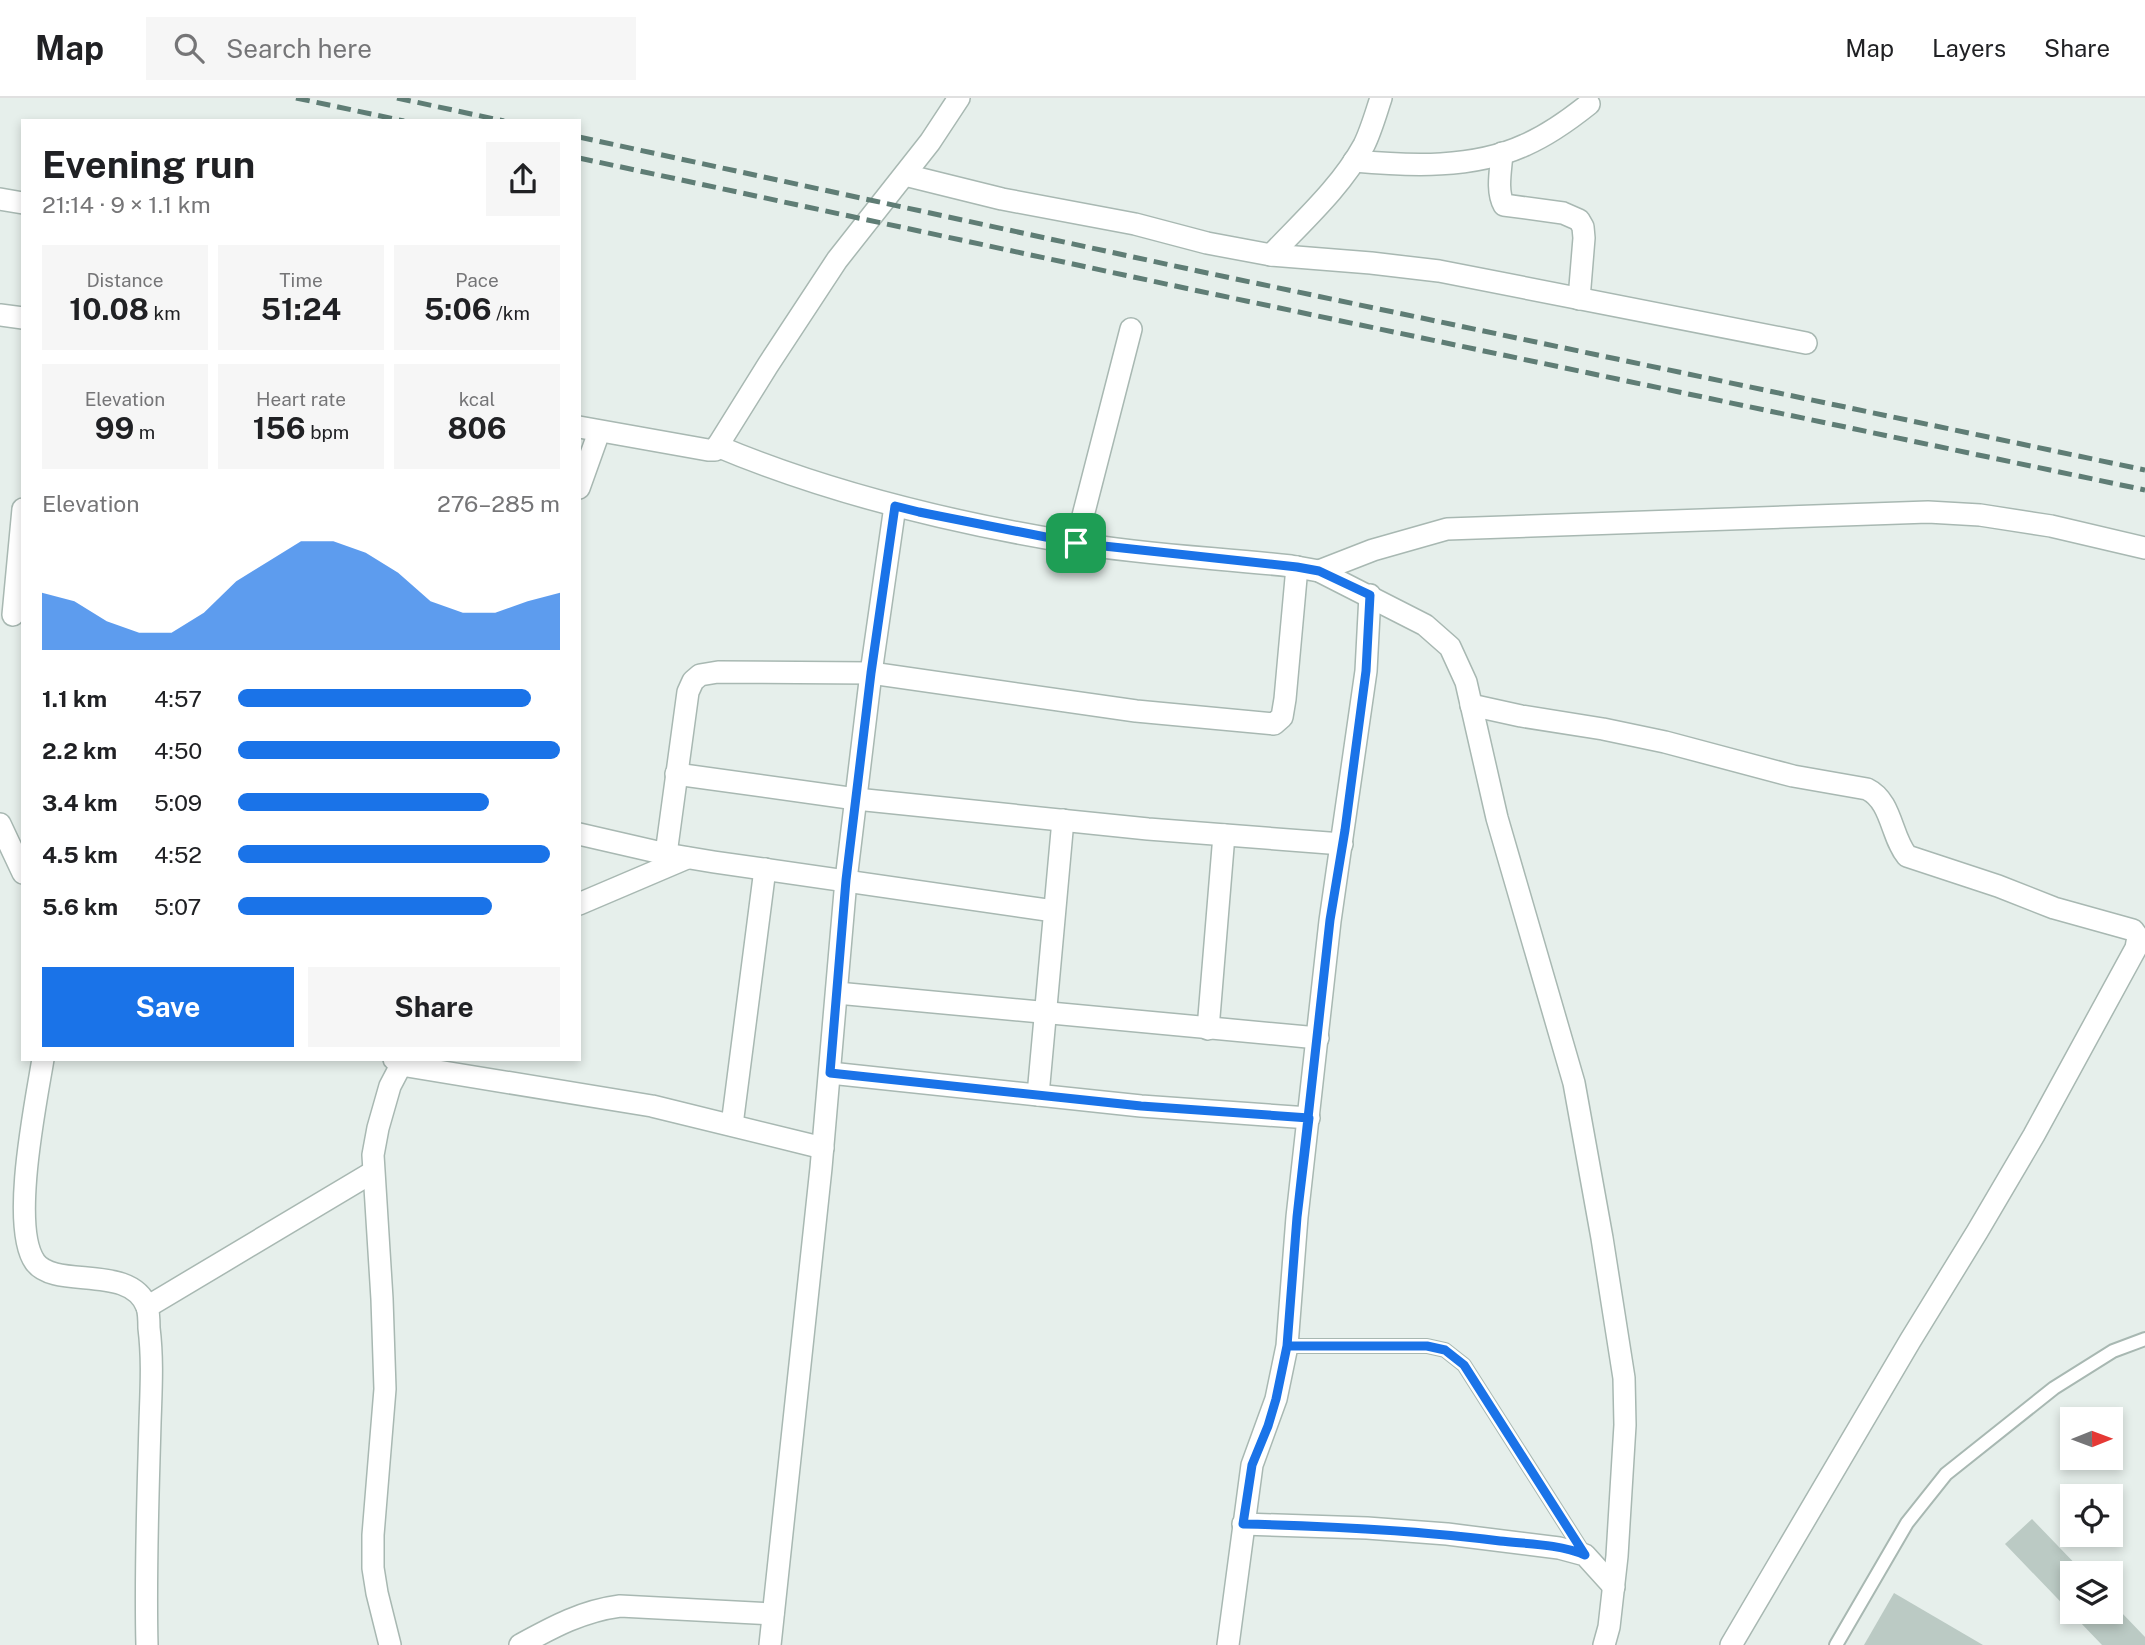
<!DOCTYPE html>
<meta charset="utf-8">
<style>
:root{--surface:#fff;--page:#f6f6f6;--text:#202124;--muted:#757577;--line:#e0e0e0;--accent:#1a73e8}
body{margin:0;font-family:"Public Sans",sans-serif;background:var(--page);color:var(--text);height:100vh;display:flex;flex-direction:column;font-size:26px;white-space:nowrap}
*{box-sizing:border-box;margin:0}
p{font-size:23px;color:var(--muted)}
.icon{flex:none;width:38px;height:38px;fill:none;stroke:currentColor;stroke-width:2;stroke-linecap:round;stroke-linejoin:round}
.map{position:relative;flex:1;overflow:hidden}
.side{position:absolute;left:21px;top:21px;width:560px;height:942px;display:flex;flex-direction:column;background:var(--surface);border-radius:0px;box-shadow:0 4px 10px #0003}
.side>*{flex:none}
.needle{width:46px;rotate:89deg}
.fabs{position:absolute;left:2060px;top:1309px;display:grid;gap:14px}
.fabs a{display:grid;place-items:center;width:63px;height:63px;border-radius:0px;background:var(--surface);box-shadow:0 4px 10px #0003;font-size:35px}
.pin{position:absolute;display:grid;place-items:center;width:60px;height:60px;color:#fff;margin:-30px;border-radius:14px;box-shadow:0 4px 10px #0006}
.round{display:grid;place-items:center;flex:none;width:74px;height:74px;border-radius:0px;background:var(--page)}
.overview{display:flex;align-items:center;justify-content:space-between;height:119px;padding:0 21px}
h1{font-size:38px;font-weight:700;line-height:52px}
.figures{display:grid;grid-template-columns:repeat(3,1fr);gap:10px;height:119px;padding:7px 21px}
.figures div{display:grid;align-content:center;border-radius:0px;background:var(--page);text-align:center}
.figures b{font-size:30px;font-weight:700}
.figures small{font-size:19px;font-weight:400}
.figures p{font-size:19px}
.chart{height:196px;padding:14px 21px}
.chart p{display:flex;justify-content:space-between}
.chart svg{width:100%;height:126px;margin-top:7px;fill:var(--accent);opacity:.7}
.button{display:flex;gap:14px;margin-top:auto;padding:14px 21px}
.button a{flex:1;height:80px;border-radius:0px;background:var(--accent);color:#fff;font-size:28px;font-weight:700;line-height:80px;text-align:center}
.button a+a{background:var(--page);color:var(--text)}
ul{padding:0 21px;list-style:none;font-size:23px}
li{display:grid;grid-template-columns:112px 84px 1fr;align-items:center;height:52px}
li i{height:18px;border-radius:9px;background:var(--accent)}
header{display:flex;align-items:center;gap:42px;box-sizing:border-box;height:98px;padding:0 35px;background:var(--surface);border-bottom:2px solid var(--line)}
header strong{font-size:33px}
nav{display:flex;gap:38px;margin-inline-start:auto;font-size:24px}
.search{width:490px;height:63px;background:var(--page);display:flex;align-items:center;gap:18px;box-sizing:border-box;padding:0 24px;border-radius:0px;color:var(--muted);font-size:26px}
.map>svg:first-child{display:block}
.building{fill:#bbcac4}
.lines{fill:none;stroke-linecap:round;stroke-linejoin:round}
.lane-casing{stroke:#a8b8b2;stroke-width:16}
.street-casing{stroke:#a8b8b2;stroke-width:24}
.lane{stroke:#fff;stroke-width:12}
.street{stroke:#fff;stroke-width:21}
.rail{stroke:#5f7d75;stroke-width:5;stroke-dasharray:14 7;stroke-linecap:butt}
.route-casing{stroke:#fff;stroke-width:14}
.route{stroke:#1a73e8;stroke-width:9}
</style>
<header>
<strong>Map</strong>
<div class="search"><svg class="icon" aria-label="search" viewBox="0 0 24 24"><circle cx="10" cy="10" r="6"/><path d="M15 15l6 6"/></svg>Search here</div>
<nav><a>Map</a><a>Layers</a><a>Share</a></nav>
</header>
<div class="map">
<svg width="2145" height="1547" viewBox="0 0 2145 1547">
<rect width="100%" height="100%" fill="#e6efeb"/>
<!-- building -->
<g class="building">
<path d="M2032 1421 2084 1475H2072V1514H2121L2145 1539V1547H2102L2005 1446Z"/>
<path d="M1894 1495 1983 1547H1864Z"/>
</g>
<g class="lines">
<defs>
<g id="lane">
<path d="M1287 1248H1427L1445 1252 1464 1267 1585 1457"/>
<path d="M1836 1547 1907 1425 1946 1376 2054 1290 2113 1253 2145 1241"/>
</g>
<g id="street">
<path d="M1502 55C1501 71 1496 93 1504 107L1563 115 1579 122 1583 129 1584 140 1579 201"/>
<path d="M1354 63C1410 68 1473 71 1525 47 1548 37 1569 22 1589 6"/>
<path d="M905 77 1002 101 1135 126 1207 145 1271 157 1371 165 1439 173 1806 245"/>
<path d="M0 101 23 105"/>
<path d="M1271 157C1304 122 1341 89 1364 47 1371 33 1376 15 1381 0"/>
<path d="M0 217 23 220"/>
<path d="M579 329 708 352H715L768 267 837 162 930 44 959 0"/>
<path d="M717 348C831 396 953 425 1075 445 1146 457 1219 460 1291 468L1319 473 1425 527 1450 549 1466 584 1497 720 1574 985 1602 1140 1624 1280 1625 1327 1617 1458 1609 1529 1604 1547"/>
<path d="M579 390 599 334"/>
<path d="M1076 445 1131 231"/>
<path d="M1319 473 1373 452 1447 431 1928 414 1980 417 2051 428 2145 450"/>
<path d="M13 517 23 411"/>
<path d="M1471 607 1521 618 1603 631 1665 644 1793 678 1867 691C1892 703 1891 739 1907 758L1998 788 2054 810 2133 832 2138 839 2136 850 2034 1037 1977 1134 1910 1243 1731 1547"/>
<path d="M676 676 856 701 1148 731 1342 746"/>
<path d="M0 726 23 775"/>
<path d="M579 736 666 756 714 764 1054 813"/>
<path d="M666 756 688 594 693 583 700 577 718 574 871 575 1136 613 1274 626 1282 619 1285 601 1297 469"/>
<path d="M579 806 687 760"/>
<path d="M837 895 1318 940"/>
<path d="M1208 931 1224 737"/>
<path d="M43 961C36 1004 10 1129 35 1164 55 1192 131 1165 147 1209 149 1215 149 1223 149 1230 153 1262 151 1293 150 1325 148 1399 145 1473 147 1547"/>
<path d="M394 961 401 967 652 1008 823 1050"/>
<path d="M830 975 1141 1008 1309 1020"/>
<path d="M1038 997 1063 722"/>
<path d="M732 1027 765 771"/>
<path d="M147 1209 373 1074"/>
<path d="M1243 1426 1367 1430 1447 1436 1559 1450 1585 1457 1614 1489"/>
<path d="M390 1547 377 1495 373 1470V1437L385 1291 382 1201 373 1057 378 1030 390 988 401 967 407 961"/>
<path d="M520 1547C553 1529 582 1513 620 1508L773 1516"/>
<path d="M770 1547 821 1070 846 782 871 575 895 408"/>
<path d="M1228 1547 1252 1367 1276 1301 1287 1248 1297 1119 1330 823 1366 573 1370 497"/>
</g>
</defs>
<!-- lane casing -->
<use href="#lane" class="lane-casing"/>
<!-- street casing -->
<use href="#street" class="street-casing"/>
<!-- lane -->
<use href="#lane" class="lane"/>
<!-- street -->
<use href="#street" class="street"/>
<!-- rail -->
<g class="rail">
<path d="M296 0 404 23"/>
<path d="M397 0 504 23"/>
<path d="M579 39 1198 173 2145 372"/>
<path d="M579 60 1194 192 2145 392"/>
</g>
</g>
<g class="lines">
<defs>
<path id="route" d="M1076 445 919 414 895 408 871 575 846 782 830 975 1141 1008 1309 1020 1297 1119 1287 1248H1427L1445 1252 1464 1267 1585 1457C1559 1446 1527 1446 1500 1443 1414 1432 1329 1428 1243 1426L1252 1367 1268 1328 1276 1301 1287 1248 1297 1119 1330 822 1345 732 1366 573 1370 497 1319 473 1297 469 1076 445"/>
</defs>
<!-- route casing -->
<use href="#route" class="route-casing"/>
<!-- route -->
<use href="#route" class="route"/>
</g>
</svg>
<div class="fabs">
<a><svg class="needle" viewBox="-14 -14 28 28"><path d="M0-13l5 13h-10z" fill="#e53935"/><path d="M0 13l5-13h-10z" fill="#757577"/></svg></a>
<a><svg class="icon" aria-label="locate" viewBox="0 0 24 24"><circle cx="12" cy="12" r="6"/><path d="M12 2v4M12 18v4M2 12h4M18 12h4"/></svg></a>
<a><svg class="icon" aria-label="layers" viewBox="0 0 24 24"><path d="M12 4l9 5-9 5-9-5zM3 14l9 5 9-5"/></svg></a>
</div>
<div class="pin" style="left:1076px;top:445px;background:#1e9e55"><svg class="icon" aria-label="arrive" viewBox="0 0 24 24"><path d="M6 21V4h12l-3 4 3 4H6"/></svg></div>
<section class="side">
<div class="overview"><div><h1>Evening run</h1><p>21:14 · 9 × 1.1 km</p></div><a class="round"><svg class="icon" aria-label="share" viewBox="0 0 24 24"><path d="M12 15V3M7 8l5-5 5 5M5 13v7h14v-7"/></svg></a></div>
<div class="figures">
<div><p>Distance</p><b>10.08<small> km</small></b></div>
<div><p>Time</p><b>51:24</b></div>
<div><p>Pace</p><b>5:06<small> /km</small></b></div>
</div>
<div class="figures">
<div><p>Elevation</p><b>99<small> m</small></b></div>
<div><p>Heart rate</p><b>156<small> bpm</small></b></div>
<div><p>kcal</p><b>806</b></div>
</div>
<div class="chart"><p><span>Elevation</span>276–285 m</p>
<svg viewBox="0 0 160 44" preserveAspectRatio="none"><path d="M0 44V24L10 27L20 34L30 38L40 38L50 31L60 20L70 13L80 6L90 6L100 10L110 17L120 27L130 31L140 31L150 27L160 24V44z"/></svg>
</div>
<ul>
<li><b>1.1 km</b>4:57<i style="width:91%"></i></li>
<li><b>2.2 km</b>4:50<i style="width:100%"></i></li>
<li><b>3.4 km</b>5:09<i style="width:78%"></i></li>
<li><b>4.5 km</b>4:52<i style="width:97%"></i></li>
<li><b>5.6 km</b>5:07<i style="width:79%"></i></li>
</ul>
<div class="button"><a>Save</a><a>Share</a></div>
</section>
</div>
